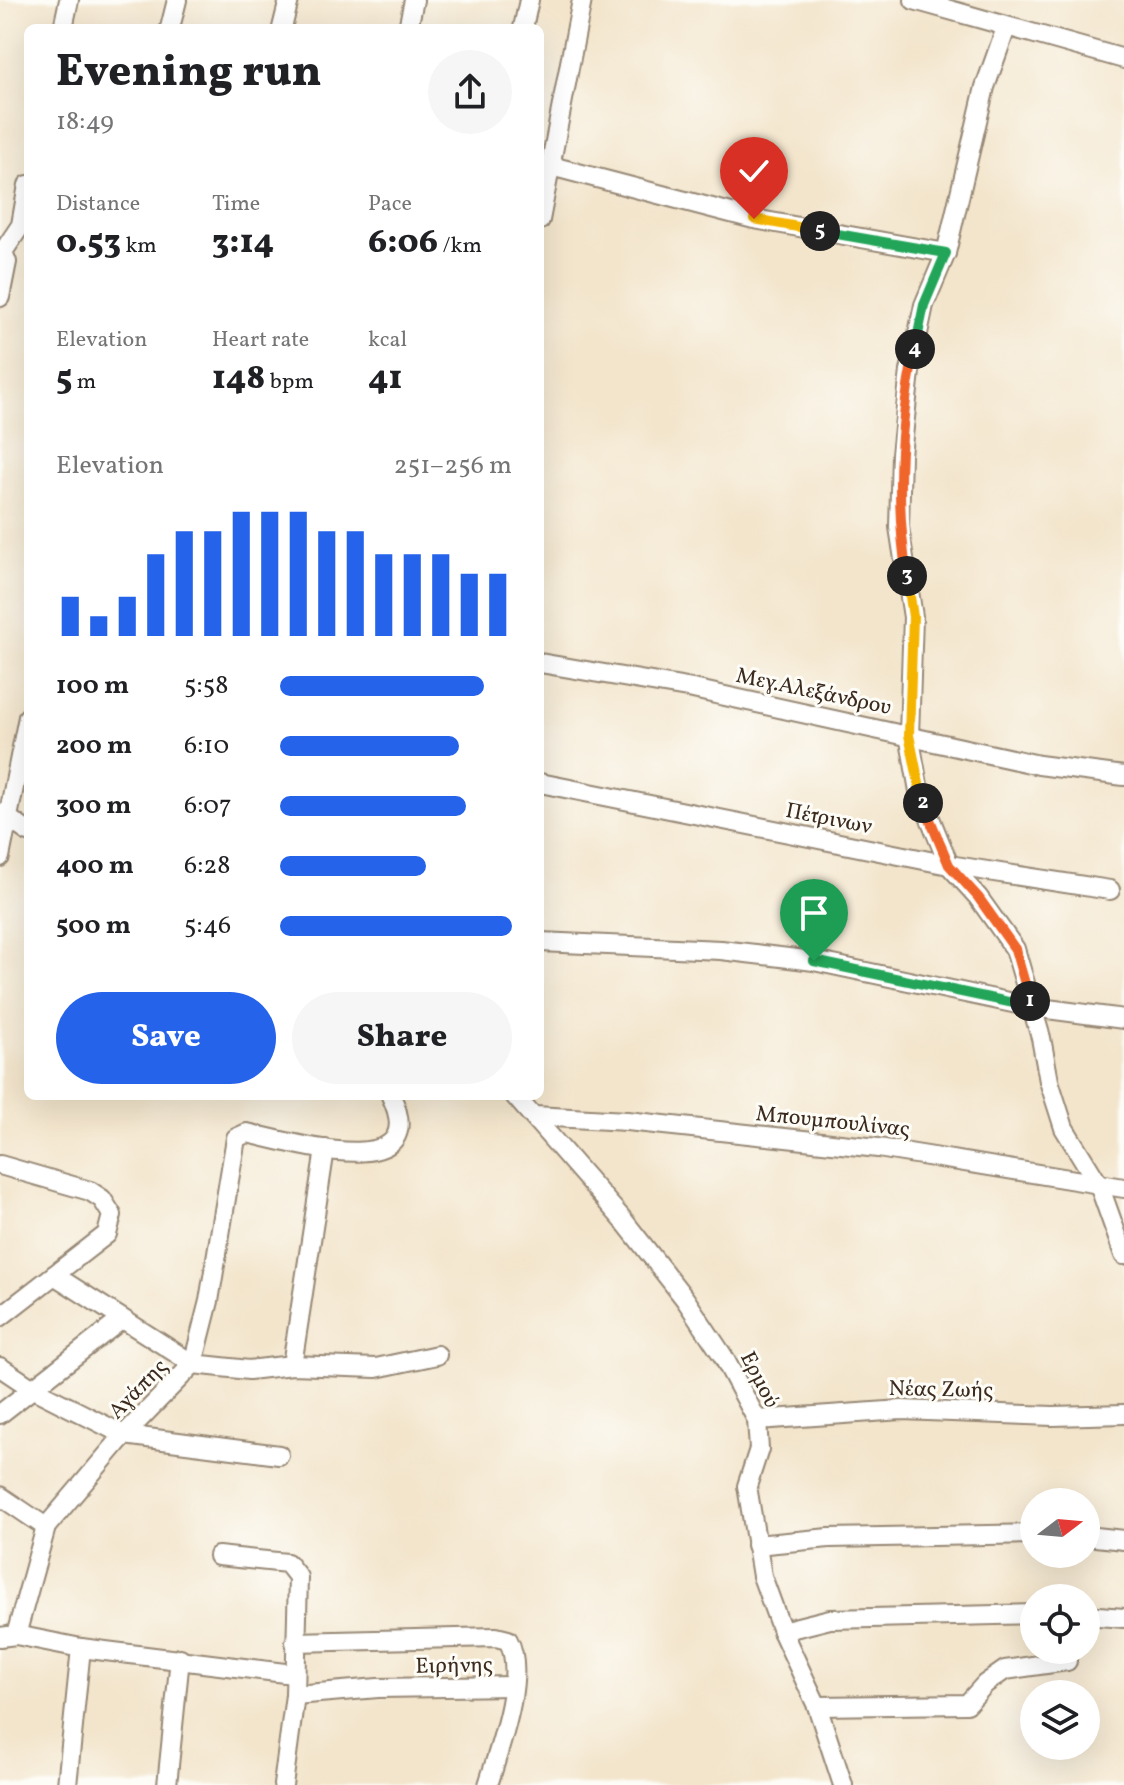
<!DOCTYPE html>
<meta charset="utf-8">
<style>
:root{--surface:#fff;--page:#f6f6f6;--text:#202124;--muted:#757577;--accent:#2563eb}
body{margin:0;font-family:Vollkorn,serif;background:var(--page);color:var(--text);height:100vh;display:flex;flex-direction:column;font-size:30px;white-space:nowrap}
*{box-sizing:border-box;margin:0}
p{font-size:26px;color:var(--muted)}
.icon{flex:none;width:44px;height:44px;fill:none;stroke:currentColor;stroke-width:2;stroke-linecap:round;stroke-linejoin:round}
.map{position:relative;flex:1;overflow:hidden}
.sheet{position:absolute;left:24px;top:24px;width:520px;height:1076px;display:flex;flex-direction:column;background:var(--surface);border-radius:12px;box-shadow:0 8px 32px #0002}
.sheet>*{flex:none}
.needle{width:52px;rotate:74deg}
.buttons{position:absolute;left:1020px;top:1488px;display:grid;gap:16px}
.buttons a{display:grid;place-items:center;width:80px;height:80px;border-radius:50%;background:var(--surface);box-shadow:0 8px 32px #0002;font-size:40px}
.pin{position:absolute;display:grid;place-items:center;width:68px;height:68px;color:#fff;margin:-82px -34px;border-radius:50% 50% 50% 0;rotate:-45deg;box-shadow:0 0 8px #0007}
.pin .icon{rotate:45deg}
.km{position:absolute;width:40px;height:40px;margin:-20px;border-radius:50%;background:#222;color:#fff;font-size:22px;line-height:40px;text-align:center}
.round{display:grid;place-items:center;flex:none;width:84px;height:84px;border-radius:42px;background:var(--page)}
.head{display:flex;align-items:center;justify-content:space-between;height:136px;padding:0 32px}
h1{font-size:44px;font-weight:800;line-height:60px}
.stats{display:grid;grid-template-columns:repeat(3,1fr);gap:12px;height:136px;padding:8px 32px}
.stats div{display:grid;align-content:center}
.stats b{font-size:34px;font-weight:800}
.stats small{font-size:22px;font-weight:400}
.stats p{font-size:22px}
.chart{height:224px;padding:16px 32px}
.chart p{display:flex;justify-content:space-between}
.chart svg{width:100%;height:144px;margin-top:8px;stroke:var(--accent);stroke-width:6}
.action{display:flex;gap:16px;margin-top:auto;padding:16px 32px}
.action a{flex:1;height:92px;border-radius:48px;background:var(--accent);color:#fff;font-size:32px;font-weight:800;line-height:92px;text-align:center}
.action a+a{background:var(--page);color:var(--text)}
ul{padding:0 32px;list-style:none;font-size:26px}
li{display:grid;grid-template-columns:128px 96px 1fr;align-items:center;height:60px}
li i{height:20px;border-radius:10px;background:var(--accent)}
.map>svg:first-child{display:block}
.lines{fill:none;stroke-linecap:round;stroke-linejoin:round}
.minor-casing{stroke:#978875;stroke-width:22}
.minor{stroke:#fff;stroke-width:18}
.split-1-casing{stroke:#fff;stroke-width:16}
.split-2-casing{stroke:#fff;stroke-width:16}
.split-3-casing{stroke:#fff;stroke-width:16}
.split-4-casing{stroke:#fff;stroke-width:16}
.split-5-casing{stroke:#fff;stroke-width:16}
.split-6-casing{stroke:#fff;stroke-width:16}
.split-1{stroke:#22a559;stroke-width:10}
.split-2{stroke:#f0652b;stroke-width:10}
.split-3{stroke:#f5b400;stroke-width:10}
.split-4{stroke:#f0652b;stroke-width:10}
.split-5{stroke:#22a559;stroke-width:10}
.split-6{stroke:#f5b400;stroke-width:10}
.labels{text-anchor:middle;stroke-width:6;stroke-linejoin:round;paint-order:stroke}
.street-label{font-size:22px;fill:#3b2a1e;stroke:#fdfcf7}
</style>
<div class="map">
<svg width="1124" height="1785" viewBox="0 0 1124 1785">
<rect width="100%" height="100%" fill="#fdfcf7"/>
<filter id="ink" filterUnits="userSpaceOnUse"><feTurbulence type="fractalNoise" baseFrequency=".0125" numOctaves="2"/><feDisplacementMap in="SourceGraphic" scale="16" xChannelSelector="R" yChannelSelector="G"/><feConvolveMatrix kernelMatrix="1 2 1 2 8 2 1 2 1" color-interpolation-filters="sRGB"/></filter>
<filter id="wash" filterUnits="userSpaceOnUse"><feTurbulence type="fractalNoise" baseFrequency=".006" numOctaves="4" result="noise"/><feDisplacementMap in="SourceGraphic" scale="32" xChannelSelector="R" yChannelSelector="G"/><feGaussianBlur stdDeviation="1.8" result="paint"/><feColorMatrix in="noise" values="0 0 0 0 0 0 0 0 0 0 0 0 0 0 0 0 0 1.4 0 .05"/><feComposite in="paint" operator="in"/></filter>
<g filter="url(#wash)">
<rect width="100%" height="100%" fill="#f3e5cc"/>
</g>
<g filter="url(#ink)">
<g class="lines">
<defs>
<g id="minor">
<path d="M914 0 1124 59"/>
<path d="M63 28 69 0"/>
<path d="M170 28 177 0"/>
<path d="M282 28 289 0"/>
<path d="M408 28 414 0"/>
<path d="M523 28 529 0"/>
<path d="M1006 28 985 87 946 253 924 305 910 371 901 455 899 527 913 617 909 735 919 791 949 865 978 897 1015 949 1041 1038 1049 1081 1064 1128 1099 1185 1124 1255"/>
<path d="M551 166 754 219 946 253"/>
<path d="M540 220 582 0"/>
<path d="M0 297 7 262 3 252 21 225 28 185"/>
<path d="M540 663 693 689 1039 765 1124 776"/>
<path d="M540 783 949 865 1110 890"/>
<path d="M1 813 28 832"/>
<path d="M0 857 28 717"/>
<path d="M540 942 721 950 814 961 1032 1007 1124 1019"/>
<path d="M515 1096 624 1221 685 1299 723 1356 757 1420 759 1449 747 1486 762 1576 782 1631 817 1706 843 1785"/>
<path d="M534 1116 627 1121 878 1148 1124 1188"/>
<path d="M0 1165 90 1191 102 1199 112 1215 107 1234 0 1317"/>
<path d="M54 1275 193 1364 249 1370 292 1365 376 1368 437 1355"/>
<path d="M292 1365 325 1149"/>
<path d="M0 1367 33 1389 124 1435 279 1455"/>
<path d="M0 1414 121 1320"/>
<path d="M757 1420 902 1410 1053 1416 1124 1414"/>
<path d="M0 1496 46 1527"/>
<path d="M1086 1536 1124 1540"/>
<path d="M756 1545 829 1538 1034 1534"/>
<path d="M218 1556 287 1563 298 1577 295 1695 283 1785"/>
<path d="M1086 1615 1124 1618"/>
<path d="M782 1631 830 1619 1034 1614"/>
<path d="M16 1635 46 1527 124 1435 193 1364 209 1301 236 1138 247 1133C286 1141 434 1187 391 1096"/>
<path d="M0 1637 16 1635 81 1648 293 1674"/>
<path d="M295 1642 496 1637 508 1640C527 1674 499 1749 488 1785"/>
<path d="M295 1695 378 1688 513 1686"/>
<path d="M817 1706 967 1704 985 1684 1005 1670 1067 1661"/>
<path d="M67 1785 81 1648"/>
<path d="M167 1785 180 1658"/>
</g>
</defs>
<!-- minor casing -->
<use href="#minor" class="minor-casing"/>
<!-- minor -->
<use href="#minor" class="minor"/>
</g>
</g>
<g class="lines" filter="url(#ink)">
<defs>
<path id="split-1" d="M814 961 1032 1007 1030 1001"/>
<path id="split-2" d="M923 803 949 865 978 897 1015 949 1030 1001"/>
<path id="split-3" d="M907 576 913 617 909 735 923 803"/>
<path id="split-4" d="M907 576C895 501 899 424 915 349"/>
<path id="split-5" d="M820 231 946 253 924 305 915 349"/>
<path id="split-6" d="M754 219 820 231"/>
</defs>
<!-- split-1 casing -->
<use href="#split-1" class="split-1-casing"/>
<!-- split-2 casing -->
<use href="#split-2" class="split-2-casing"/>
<!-- split-3 casing -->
<use href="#split-3" class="split-3-casing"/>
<!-- split-4 casing -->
<use href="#split-4" class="split-4-casing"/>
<!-- split-5 casing -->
<use href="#split-5" class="split-5-casing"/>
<!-- split-6 casing -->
<use href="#split-6" class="split-6-casing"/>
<!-- split-1 -->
<use href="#split-1" class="split-1"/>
<!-- split-2 -->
<use href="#split-2" class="split-2"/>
<!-- split-3 -->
<use href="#split-3" class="split-3"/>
<!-- split-4 -->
<use href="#split-4" class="split-4"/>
<!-- split-5 -->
<use href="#split-5" class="split-5"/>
<!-- split-6 -->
<use href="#split-6" class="split-6"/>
</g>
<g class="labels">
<!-- street labels -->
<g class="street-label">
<text transform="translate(814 690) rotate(12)" y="8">Μεγ.Αλεξάνδρου</text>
<text transform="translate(829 817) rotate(11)" y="8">Πέτρινων</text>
<text transform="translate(833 1120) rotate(6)" y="8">Μπουμπουλίνας</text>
<text transform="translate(761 1379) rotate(63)" y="8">Ερμού</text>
<text transform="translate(137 1388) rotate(-46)" y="8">Αγάπης</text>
<text transform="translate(941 1388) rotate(1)" y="8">Νέας Ζωής</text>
<text transform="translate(454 1664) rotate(-1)" y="8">Ειρήνης</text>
</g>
</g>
</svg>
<div class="buttons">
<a><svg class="needle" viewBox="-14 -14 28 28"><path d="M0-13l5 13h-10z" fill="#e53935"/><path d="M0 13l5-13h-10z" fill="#757577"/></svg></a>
<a><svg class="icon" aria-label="locate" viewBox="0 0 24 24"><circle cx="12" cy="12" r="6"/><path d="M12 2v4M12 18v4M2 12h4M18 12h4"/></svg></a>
<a><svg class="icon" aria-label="layers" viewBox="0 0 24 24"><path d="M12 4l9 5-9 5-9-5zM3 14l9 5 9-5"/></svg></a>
</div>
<div class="pin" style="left:814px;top:961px;background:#1e9e55"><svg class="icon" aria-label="arrive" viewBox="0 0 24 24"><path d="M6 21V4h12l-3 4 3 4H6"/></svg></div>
<div class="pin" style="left:754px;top:219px;background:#d93025"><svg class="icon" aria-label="check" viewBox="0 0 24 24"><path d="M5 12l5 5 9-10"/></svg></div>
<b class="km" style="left:1030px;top:1001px">1</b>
<b class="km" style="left:923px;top:803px">2</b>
<b class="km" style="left:907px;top:576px">3</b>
<b class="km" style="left:915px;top:349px">4</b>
<b class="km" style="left:820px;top:231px">5</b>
<section class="sheet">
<div class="head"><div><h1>Evening run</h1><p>18:49</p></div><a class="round"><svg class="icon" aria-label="share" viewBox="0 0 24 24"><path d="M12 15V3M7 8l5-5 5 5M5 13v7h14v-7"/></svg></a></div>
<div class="stats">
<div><p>Distance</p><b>0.53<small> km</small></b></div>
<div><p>Time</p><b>3:14</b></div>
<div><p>Pace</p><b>6:06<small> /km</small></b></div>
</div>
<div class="stats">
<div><p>Elevation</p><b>5<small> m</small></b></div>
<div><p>Heart rate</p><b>148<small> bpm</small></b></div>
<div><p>kcal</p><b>41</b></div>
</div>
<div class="chart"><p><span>Elevation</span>251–256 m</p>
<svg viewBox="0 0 160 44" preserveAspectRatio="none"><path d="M5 44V32M15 44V38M25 44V32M35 44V19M45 44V12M55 44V12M65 44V6M75 44V6M85 44V6M95 44V12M105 44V12M115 44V19M125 44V19M135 44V19M145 44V25M155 44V25"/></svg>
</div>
<ul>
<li><b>100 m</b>5:58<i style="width:88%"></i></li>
<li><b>200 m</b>6:10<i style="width:77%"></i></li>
<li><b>300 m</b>6:07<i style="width:80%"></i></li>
<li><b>400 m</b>6:28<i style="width:63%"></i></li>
<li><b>500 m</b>5:46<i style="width:100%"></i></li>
</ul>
<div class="action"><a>Save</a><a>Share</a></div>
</section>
</div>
